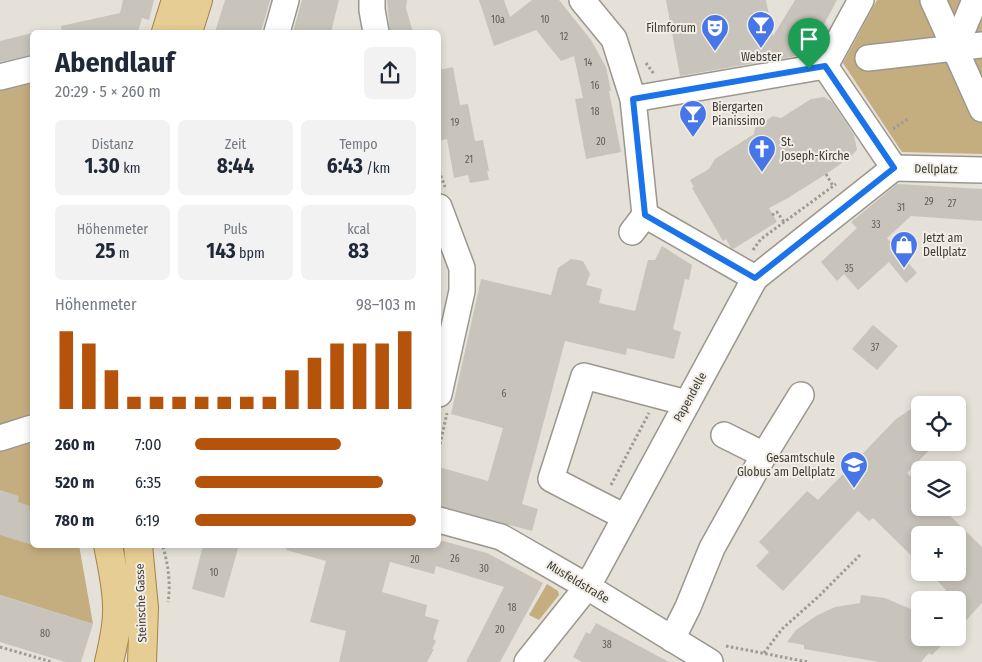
<!DOCTYPE html>
<html lang="de">
<meta charset="utf-8">
<style>
:root{--surface:#fff;--page:#f2f2f3;--text:#1f2937;--muted:#747a83;--accent:#b45309}
body{margin:0;font-family:"Fira Sans Condensed",sans-serif;background:var(--page);color:var(--text);height:100vh;display:flex;flex-direction:column;font-size:19px;white-space:nowrap}
*{box-sizing:border-box;margin:0}
p{font-size:16px;color:var(--muted)}
.icon{flex:none;width:28px;height:28px;fill:none;stroke:currentColor;stroke-width:2;stroke-linecap:round;stroke-linejoin:round}
.map{position:relative;flex:1;overflow:hidden}
.panel{position:absolute;left:30px;top:30px;width:411px;height:518px;display:flex;flex-direction:column;background:var(--surface);border-radius:8px;box-shadow:0 2px 8px #0003}
.panel>*{flex:none}
.buttons{position:absolute;left:911px;top:396px;display:grid;gap:10px}
.buttons a{display:grid;place-items:center;width:55px;height:55px;border-radius:8px;background:var(--surface);box-shadow:0 2px 8px #0003;font-size:25px}
.pin{position:absolute;display:grid;place-items:center;width:42px;height:42px;color:#fff;margin:-51px -21px;border-radius:50% 50% 50% 0;rotate:-45deg;box-shadow:0 0 5px #0007}
.pin .icon{rotate:45deg}
.round{display:grid;place-items:center;flex:none;width:52px;height:52px;border-radius:8px;background:var(--page)}
.headline{display:flex;align-items:center;justify-content:space-between;height:85px;padding:0 25px}
h1{font-size:28px;font-weight:700;line-height:38px}
.figures{display:grid;grid-template-columns:repeat(3,1fr);gap:8px;height:85px;padding:5px 25px}
.figures div{display:grid;align-content:center;border-radius:8px;background:var(--page);text-align:center}
.figures b{font-size:21px;font-weight:700}
.figures small{font-size:14px;font-weight:400}
.figures p{font-size:14px}
.chart{height:140px;padding:10px 25px}
.chart p{display:flex;justify-content:space-between}
.chart svg{width:100%;height:90px;margin-top:5px;stroke:var(--accent);stroke-width:6}
ul{padding:0 25px;list-style:none;font-size:16px}
li{display:grid;grid-template-columns:80px 60px 1fr;align-items:center;height:38px}
li i{height:12px;border-radius:6px;background:var(--accent)}
.map>svg:first-child{display:block}
.green{fill:#c4ad7f}
.building{fill:#c8c4bb}
.lines{fill:none;stroke-linecap:round;stroke-linejoin:round}
.minor-casing{stroke:#9b978f;stroke-width:28}
.major-casing{stroke:#a18445;stroke-width:30}
.path{stroke:#9e9b95;stroke-width:3;stroke-dasharray:2.5 2.5;stroke-linecap:butt}
.minor{stroke:#fff;stroke-width:25}
.major{stroke:#e6cd94;stroke-width:28}
.route-casing{stroke:#fff;stroke-width:10}
.route{stroke:#1a73e8;stroke-width:6}
.labels{text-anchor:middle;stroke-width:4;stroke-linejoin:round;paint-order:stroke}
.number-label{font-size:10px;fill:#605e5a}
.poi-label{font-size:12px;fill:#3e3c39;stroke:#f2eee5;text-anchor:start}
.street-label{font-size:12px;fill:#3e3c39;stroke:#f2eee5}
</style>
<div class="map">
<svg width="982" height="662" viewBox="0 0 982 662">
<rect width="100%" height="100%" fill="#e5e1d8"/>
<!-- green -->
<g class="green">
<path d="M877 0H982V154L902 152 843 63Z"/>
<path d="M32 83V416L0 426V90Z"/>
<path d="M32 437V545H79L93 624 0 595V446Z"/>
<path d="M547 584 558 591 559 595 539 620 529 615Z"/>
</g>
<!-- building -->
<g class="building">
<path d="M123 0H154L149 20 142 18 138 32H62L61 26 120 13Z"/>
<path d="M225 0H270L261 32H215Z"/>
<path d="M302 0H339L331 32H293Z"/>
<path d="M387 0H407L406 8 413 32H390Z"/>
<path d="M479 0H504L510 17 532 0H559L591 40 606 67 611 91H609L621 152 586 159 575 99 583 98 574 56 561 61 536 30 494 46Z"/>
<path d="M666 0H766L773 36 795 0H837L808 54 680 76Z"/>
<path d="M32 33V55L0 62V41Z"/>
<path d="M453 67 460 105 468 104 475 141 483 140 489 171H487L489 180 470 183 468 175 454 178 447 139 439 141V70Z"/>
<path d="M824 97 832 102 854 135 857 150 852 155 842 162V163L826 174 788 198 769 208 777 222 733 249 731 248 726 239 723 241 692 188 694 187 690 180 709 169 715 159 754 134 755 128 773 116 781 118 811 99Z"/>
<path d="M897 184 982 189V221L911 216 887 238 917 273 906 283 889 262 858 290 844 274 837 281 821 262 857 228 851 222Z"/>
<path d="M662 246 692 265 689 280 685 279 673 329 681 332 674 359 627 348 626 355 565 341 522 504 538 509 532 531 439 506V467L488 481 503 428 451 414 481 279 551 295 558 268 571 259 583 261 590 274 586 285 602 289 599 303 635 311 648 260H655Z"/>
<path d="M873 325 898 346 877 370 852 349Z"/>
<path d="M920 403V442H937L907 473 920 486V508H942L982 547V603L958 629V600H937L946 590 929 572H958V535H920V564L873 518 869 521 858 511 783 591 756 566 769 552 759 542 807 491 818 500 896 419Z"/>
<path d="M0 490 19 496 18 502 30 506 29 509 32 510V545L0 535Z"/>
<path d="M439 540 487 553 543 583 500 662H466L504 587 436 566 434 574 390 562 382 592 427 605 425 616 439 620 433 639 436 641 432 649H434L427 662H339L346 631 310 622 326 561 286 550 287 545H439Z"/>
<path d="M203 545H239L224 598 192 589Z"/>
<path d="M0 595 93 624 81 662H65L0 642Z"/>
<path d="M861 595 885 598 920 613V638H949L932 655 929 653 921 662H879L804 649V645L787 642 796 630 816 616 835 607 860 603Z"/>
<path d="M596 623 669 662H582L573 657 586 632 590 634Z"/>
</g>
<g class="lines">
<defs>
<g id="minor">
<path d="M372 0V10L376 32"/>
<path d="M582 0 614 39 633 99 645 215 632 232"/>
<path d="M933 0 982 109"/>
<path d="M277 32 286 0"/>
<path d="M955 48 975 0"/>
<path d="M868 58 982 45"/>
<path d="M825 66 894 168"/>
<path d="M825 66 861 0"/>
<path d="M0 77 32 69"/>
<path d="M633 99 825 66"/>
<path d="M894 168 982 170"/>
<path d="M439 207 462 268V291L439 394"/>
<path d="M645 215 755 278"/>
<path d="M724 435 764 455"/>
<path d="M0 438 32 428"/>
<path d="M625 517 551 479 584 376 687 403"/>
<path d="M439 520 501 537 586 586 710 662"/>
<path d="M672 639 688 607 712 548 764 455 801 395"/>
<path d="M527 662 579 597 595 573 755 278 894 168"/>
</g>
<g id="major">
<path d="M166 32 176 0"/>
<path d="M188 32 198 0"/>
<path d="M108 545C112 566 117 587 117 607 118 626 113 644 109 662"/>
<path d="M138 545 144 608 142 662"/>
</g>
</defs>
<!-- minor casing -->
<use href="#minor" class="minor-casing"/>
<!-- major casing -->
<use href="#major" class="major-casing"/>
<!-- path -->
<g class="path">
<path d="M646 63 654 74"/>
<path d="M893 129 909 118"/>
<path d="M439 171 445 187"/>
<path d="M826 174 833 186"/>
<path d="M772 215 777 212 784 222"/>
<path d="M753 250 761 239 836 184"/>
<path d="M439 449 447 413"/>
<path d="M611 485 649 413"/>
<path d="M163 547C168 563 171 585 168 602"/>
<path d="M726 646 808 662"/>
<path d="M0 647 52 662"/>
<path d="M764 653 782 629 818 597 860 555"/>
</g>
<!-- minor -->
<use href="#minor" class="minor"/>
<!-- major -->
<use href="#major" class="major"/>
</g>
<g class="lines">
<defs>
<path id="route" d="M825 66 894 168 755 278 645 215 633 99Z"/>
</defs>
<!-- route casing -->
<use href="#route" class="route-casing"/>
<!-- route -->
<use href="#route" class="route"/>
</g>
<!-- icons -->
<defs>
<symbol id="bar-pin" viewBox="-11 -11 22 30"><path d="M0 17L-7.5 6A9.5 9.5 0 1 1 7.5 6Z" fill="#4676e7" stroke="#f2eee5"/><path d="M-6-5H6L.8 .8V4.5H3.5V6h-7V4.5H-.8V.8Z" fill="#fff"/></symbol>
<symbol id="theatre-pin" viewBox="-11 -11 22 30"><path d="M0 17L-7.5 6A9.5 9.5 0 1 1 7.5 6Z" fill="#4676e7" stroke="#f2eee5"/><path d="M-5-5.5Q0-4 5-5.5V0Q5 5 0 6Q-5 5-5 0ZM-3.3-2.5H-1v1.5H-3.3ZM1-2.5H3.3v1.5H1ZM-2.8 1Q0 5.5 2.8 1Z" fill="#fff"/></symbol>
<symbol id="church-pin" viewBox="-11 -11 22 30"><path d="M0 17L-7.5 6A9.5 9.5 0 1 1 7.5 6Z" fill="#4676e7" stroke="#f2eee5"/><path d="M-1.2-6h2.4v3.5h3.3v2.4h-3.3V6h-2.4V-.1h-3.3v-2.4h3.3Z" fill="#fff"/></symbol>
<symbol id="shop-pin" viewBox="-11 -11 22 30"><path d="M0 17L-7.5 6A9.5 9.5 0 1 1 7.5 6Z" fill="#4676e7" stroke="#f2eee5"/><path d="M-5-2.5h2.3a2.7 3.5 0 0 1 5.4 0H5L5.5 6h-11ZM-1.5-2.5h3a1.5 2.3 0 0 0-3 0Z" fill="#fff"/></symbol>
<symbol id="school-pin" viewBox="-11 -11 22 30"><path d="M0 17L-7.5 6A9.5 9.5 0 1 1 7.5 6Z" fill="#4676e7" stroke="#f2eee5"/><path d="M0-5L7-2L0 1L-7-2ZM-4 1L0 2.5L4 1V4Q0 6-4 4Z" fill="#fff"/></symbol>
</defs>
<g fill-rule="evenodd">
<use href="#bar-pin" x="745" y="9" width="32" height="43"/>
<use href="#theatre-pin" x="699" y="12" width="32" height="43"/>
<use href="#bar-pin" x="677" y="98" width="32" height="43"/>
<use href="#church-pin" x="746" y="133" width="32" height="43"/>
<use href="#shop-pin" x="888" y="229" width="32" height="43"/>
<use href="#school-pin" x="838" y="449" width="32" height="43"/>
</g>
<g class="labels">
<!-- number labels -->
<g class="number-label">
<text x="498" y="23">10a</text>
<text x="545" y="23">10</text>
<text x="564" y="40">12</text>
<text x="588" y="66">14</text>
<text x="595" y="89">16</text>
<text x="595" y="115">18</text>
<text x="455" y="126">19</text>
<text x="601" y="145">20</text>
<text x="469" y="163">21</text>
<text x="929" y="205">29</text>
<text x="952" y="207">27</text>
<text x="901" y="211">31</text>
<text x="876" y="228">33</text>
<text x="849" y="272">35</text>
<text x="875" y="351">37</text>
<text x="504" y="397">6</text>
<text x="455" y="562">26</text>
<text x="415" y="563">20</text>
<text x="484" y="572">30</text>
<text x="214" y="576">10</text>
<text x="512" y="611">18</text>
<text x="500" y="633">20</text>
<text x="45" y="637">80</text>
<text x="607" y="648">38</text>
</g>
<!-- poi labels -->
<g class="poi-label">
<text x="696" y="32" text-anchor="end">Filmforum</text>
<text x="761" y="61" text-anchor="middle">Webster</text>
<text x="712" y="111">Biergarten<tspan x="712" dy="14">Pianissimo</tspan></text>
<text x="781" y="146">St.<tspan x="781" dy="14">Joseph-Kirche</tspan></text>
<text x="923" y="242">Jetzt am<tspan x="923" dy="14">Dellplatz</tspan></text>
<text x="835" y="462" text-anchor="end">Gesamtschule<tspan x="835" dy="14">Globus am Dellplatz</tspan></text>
</g>
<!-- street labels -->
<g class="street-label">
<text transform="translate(936 169) rotate(1)" y="4">Dellplatz</text>
<text transform="translate(690 397) rotate(-61)" y="4">Papendelle</text>
<text transform="translate(578 582) rotate(31)" y="4">Musfeldstraße</text>
<text transform="translate(141 603) rotate(-92)" y="4">Steinsche Gasse</text>
</g>
</g>
</svg>
<div class="buttons">
<a><svg class="icon" aria-label="locate" viewBox="0 0 24 24"><circle cx="12" cy="12" r="6"/><path d="M12 2v4M12 18v4M2 12h4M18 12h4"/></svg></a>
<a><svg class="icon" aria-label="layers" viewBox="0 0 24 24"><path d="M12 4l9 5-9 5-9-5zM3 14l9 5 9-5"/></svg></a>
<a>+</a>
<a>−</a>
</div>
<div class="pin" style="left:809px;top:69px;background:#1e9e55"><svg class="icon" aria-label="arrive" viewBox="0 0 24 24"><path d="M6 21V4h12l-3 4 3 4H6"/></svg></div>
<section class="panel">
<div class="headline"><div><h1>Abendlauf</h1><p>20:29 · 5 × 260 m</p></div><a class="round"><svg class="icon" aria-label="share" viewBox="0 0 24 24"><path d="M12 15V3M7 8l5-5 5 5M5 13v7h14v-7"/></svg></a></div>
<div class="figures">
<div><p>Distanz</p><b>1.30<small> km</small></b></div>
<div><p>Zeit</p><b>8:44</b></div>
<div><p>Tempo</p><b>6:43<small> /km</small></b></div>
</div>
<div class="figures">
<div><p>Höhenmeter</p><b>25<small> m</small></b></div>
<div><p>Puls</p><b>143<small> bpm</small></b></div>
<div><p>kcal</p><b>83</b></div>
</div>
<div class="chart"><p><span>Höhenmeter</span>98–103 m</p>
<svg viewBox="0 0 160 44" preserveAspectRatio="none"><path d="M5 44V6M15 44V12M25 44V25M35 44V38M45 44V38M55 44V38M65 44V38M75 44V38M85 44V38M95 44V38M105 44V25M115 44V19M125 44V12M135 44V12M145 44V12M155 44V6"/></svg>
</div>
<ul>
<li><b>260 m</b>7:00<i style="width:66%"></i></li>
<li><b>520 m</b>6:35<i style="width:85%"></i></li>
<li><b>780 m</b>6:19<i style="width:100%"></i></li>
</ul>
</section>
</div>
